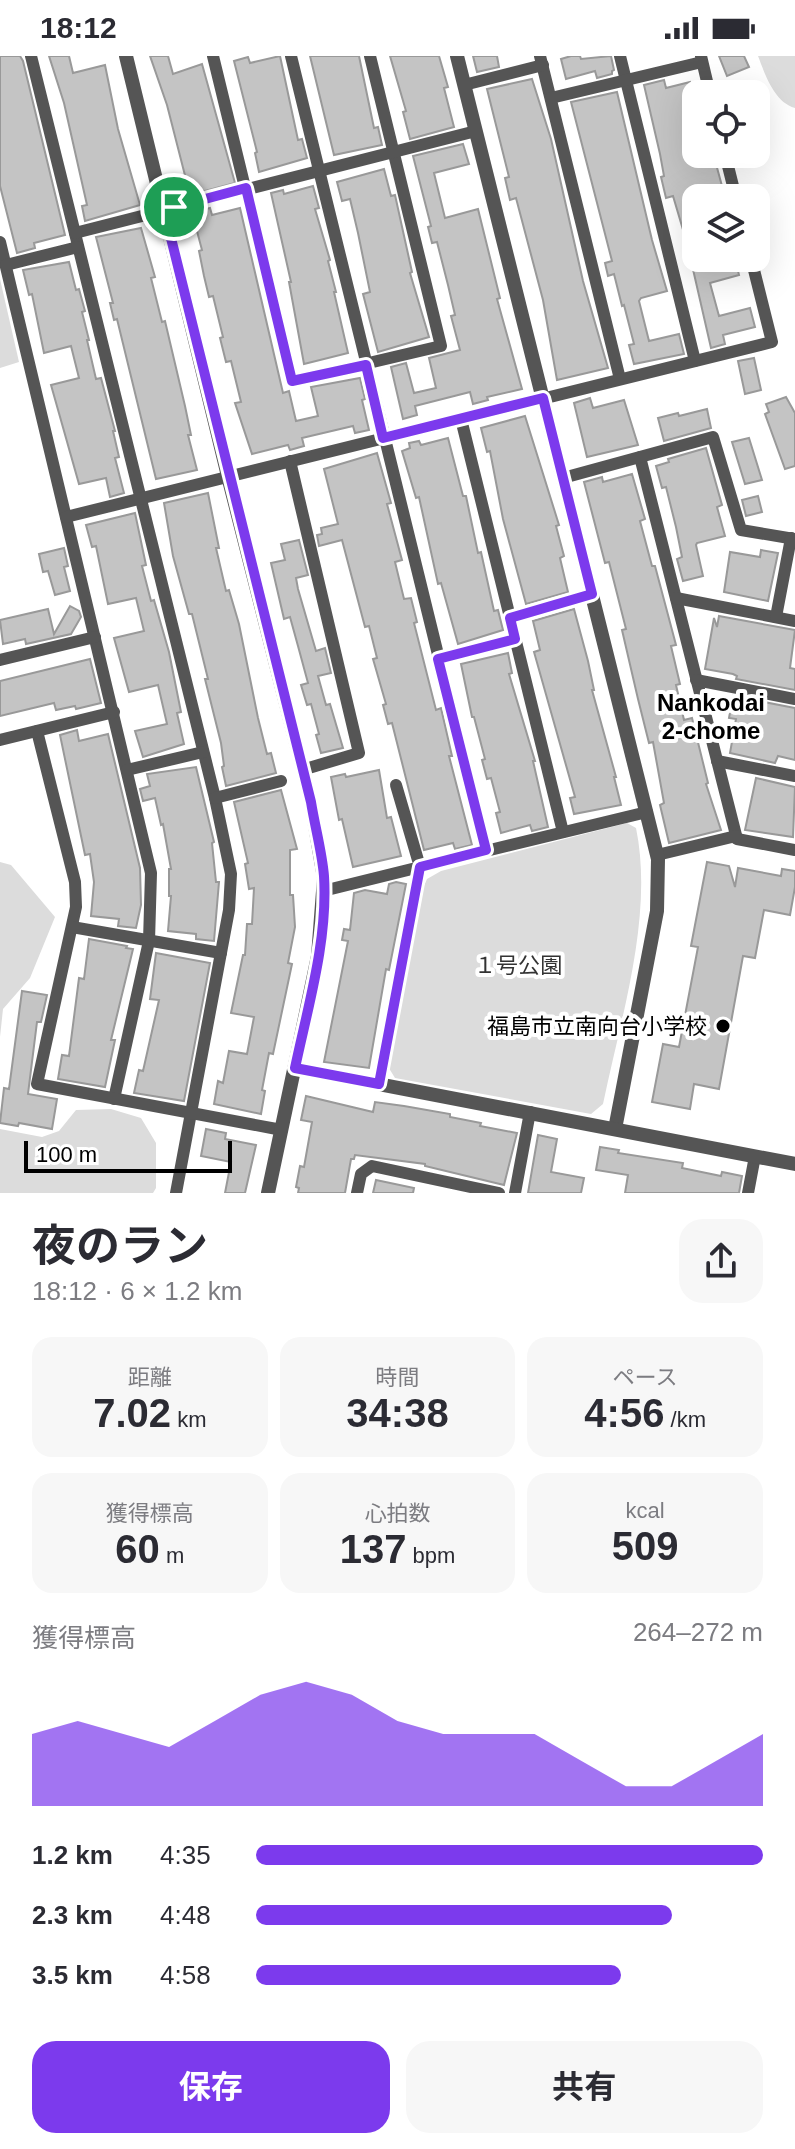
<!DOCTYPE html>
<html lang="ja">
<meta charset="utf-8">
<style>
:root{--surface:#fff;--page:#f7f7f7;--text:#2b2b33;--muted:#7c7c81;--accent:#7c3aed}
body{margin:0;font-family:Helvetica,"Noto Sans JP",sans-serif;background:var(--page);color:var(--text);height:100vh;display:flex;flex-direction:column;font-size:30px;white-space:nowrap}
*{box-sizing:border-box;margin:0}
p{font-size:26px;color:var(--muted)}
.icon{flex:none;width:44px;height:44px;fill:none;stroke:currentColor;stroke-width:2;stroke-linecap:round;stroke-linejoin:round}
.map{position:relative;height:1137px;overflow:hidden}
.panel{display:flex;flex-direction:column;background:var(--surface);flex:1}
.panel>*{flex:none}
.buttons{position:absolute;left:682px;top:24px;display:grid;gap:16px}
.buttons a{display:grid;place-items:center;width:88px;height:88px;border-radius:16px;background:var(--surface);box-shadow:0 8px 32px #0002;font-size:40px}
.scale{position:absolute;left:24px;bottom:20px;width:208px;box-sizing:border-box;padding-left:8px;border:4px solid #000;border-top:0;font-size:22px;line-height:28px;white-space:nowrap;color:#000;-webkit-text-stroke:6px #fff;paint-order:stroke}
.pin{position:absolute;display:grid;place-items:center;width:68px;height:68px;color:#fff;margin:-34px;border:4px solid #fff;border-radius:50%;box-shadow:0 2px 8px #0007}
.round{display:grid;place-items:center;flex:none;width:84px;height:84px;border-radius:24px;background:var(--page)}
.headline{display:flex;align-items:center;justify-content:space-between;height:136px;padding:0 32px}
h1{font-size:44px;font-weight:700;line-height:60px}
.metrics{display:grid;grid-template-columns:repeat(3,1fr);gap:12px;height:136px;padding:8px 32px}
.metrics div{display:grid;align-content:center;border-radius:20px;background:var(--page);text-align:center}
.metrics b{font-size:40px;font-weight:700}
.metrics small{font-size:22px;font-weight:400}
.metrics p{font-size:22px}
.chart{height:224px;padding:16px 32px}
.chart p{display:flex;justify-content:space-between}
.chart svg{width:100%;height:144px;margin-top:8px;fill:var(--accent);opacity:.7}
.primary-button{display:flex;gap:16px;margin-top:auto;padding:16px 32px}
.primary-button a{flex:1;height:92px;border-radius:24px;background:var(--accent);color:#fff;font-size:32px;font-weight:700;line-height:92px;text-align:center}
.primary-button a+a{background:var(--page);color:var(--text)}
ul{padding:0 32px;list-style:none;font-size:26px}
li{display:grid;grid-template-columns:128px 96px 1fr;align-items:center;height:60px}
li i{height:20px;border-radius:10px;background:var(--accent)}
.status{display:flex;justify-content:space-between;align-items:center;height:56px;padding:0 40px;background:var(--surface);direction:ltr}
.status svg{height:22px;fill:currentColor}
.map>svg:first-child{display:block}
.green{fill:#dcdcdc}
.building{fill:#c4c4c4;stroke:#999;stroke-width:2}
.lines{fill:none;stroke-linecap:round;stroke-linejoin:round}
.minor{stroke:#555;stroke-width:12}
.tertiary{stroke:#555;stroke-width:14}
.route-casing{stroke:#fff;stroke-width:16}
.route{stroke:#7c3aed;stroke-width:10}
.poi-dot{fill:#000;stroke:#fff;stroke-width:3}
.labels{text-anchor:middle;stroke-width:8;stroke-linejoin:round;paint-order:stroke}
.park-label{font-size:22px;fill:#333;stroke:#fff}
.poi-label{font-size:22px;fill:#000;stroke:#fff;text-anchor:end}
.neighbourhood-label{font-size:24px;font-weight:bold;fill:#000;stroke:#fff}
</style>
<div class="status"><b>18:12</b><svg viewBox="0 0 49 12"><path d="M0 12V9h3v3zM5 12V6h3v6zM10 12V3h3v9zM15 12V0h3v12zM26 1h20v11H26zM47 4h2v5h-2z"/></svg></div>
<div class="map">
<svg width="795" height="1137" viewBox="0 0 795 1137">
<rect width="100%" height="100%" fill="#fff"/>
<!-- green -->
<g class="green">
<path d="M758 0H795V52C774 46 765 18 758 0Z"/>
<path d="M0 223 19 306 0 312Z"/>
<path d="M627 767 636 772C654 859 621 961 603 1048L591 1058 395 1022 387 1009 420 839 427 823 441 815Z"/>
<path d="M0 806 11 809 55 861 30 922 3 953 0 981Z"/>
<path d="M111 1053 141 1062 156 1087V1132L153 1137H0V1073L42 1081 59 1075 76 1054Z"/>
</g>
<!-- building -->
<g class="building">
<path d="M0 0H20L23 5 65 179 34 187 35 192 17 197 0 130Z"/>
<path d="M49 0H69L73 17 105 9 118 73 140 149 85 165 82 150 87 149 64 47Z"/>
<path d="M150 0H168L173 18 202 8 235 127 190 139 167 49Z"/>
<path d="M280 0 298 84 302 83 307 102 259 116 255 97 257 96 234 5 248 1 250 7Z"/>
<path d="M310 0H359L374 72 378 71 382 89 334 99Z"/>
<path d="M390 0H439L448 31 444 32 454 71 410 83 403 56 406 55Z"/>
<path d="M473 0H497L499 11 477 16Z"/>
<path d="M571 0H580L581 3 611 0 614 14 612 15V18L597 22 595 15 566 23 561 3Z"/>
<path d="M719 0H744L749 11 727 20Z"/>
<path d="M532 23 551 83 583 225 608 312 557 324 543 244 516 142 510 144 505 122 509 121 487 33Z"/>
<path d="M664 24 666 32 690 26 696 49V98H709L712 109 716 108 722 130 691 137 696 157V203L692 204 673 140 666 142 661 121 664 120 660 98 644 29Z"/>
<path d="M617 36 652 184 667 235 641 242 639 245 649 285 679 278 684 298 634 308 629 289 634 288 624 249 622 250 614 218 608 220 605 207 612 205 571 46Z"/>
<path d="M463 88 469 108 434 117 445 162 478 153 500 242 497 243 522 333 487 341 488 344 473 348 470 336 415 350 417 359 403 363 391 311 406 307 414 337 436 332 429 302 460 294 451 260 455 259 448 229 437 186 432 187 428 171 431 170 413 100Z"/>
<path d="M384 113 391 140 395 139 412 216 410 217 429 281 378 296 363 238 370 236 358 177 350 143 342 145 337 126Z"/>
<path d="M313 130 319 152 315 153 330 204 328 205 336 236H334L348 297 304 308 289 226H291L271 137 283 134 284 138Z"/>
<path d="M210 152 212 159 240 152 283 337 289 335 296 365 318 360 311 331 360 322 365 343 362 344 369 374 355 377 353 370 302 382 304 390 290 394 288 389 252 398 235 347 241 346 231 305 226 306 220 282 223 281 213 240 209 241 204 220 199 195 202 194 193 160 194 156Z"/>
<path d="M141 172 155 221 151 222 162 266 165 265 185 350 191 379H188L197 414 156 423 117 263 114 264 110 247H113L96 181Z"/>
<path d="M735 202 739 219 710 227 719 260 750 252 755 271 723 279 725 288 711 292 692 209 707 205 708 209Z"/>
<path d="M69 206 76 234 79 233 85 255 82 256 89 284H87L96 323 101 322 115 375H113L119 401 115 402 124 437 110 441 106 422 79 428 51 329 79 322 71 290 44 297 32 238 29 239 23 214Z"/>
<path d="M754 302 761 334 745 338 738 305Z"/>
<path d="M786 341 795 357V410L785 413 765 358 769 356 766 348Z"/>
<path d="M590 342 593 352 624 344 638 389 587 401 574 347Z"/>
<path d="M707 353 711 372 664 385 658 362 678 357 679 360Z"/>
<path d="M525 360 559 469 556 470 564 500 560 502 568 536 526 548 503 463 490 395 487 396 481 372Z"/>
<path d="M448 382 463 440H466L478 497 481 496 494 555 498 554 503 574 458 588 441 527 438 528 419 441 416 442 402 395 410 392 409 387 419 385 421 389Z"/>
<path d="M749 382 762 424 745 428 732 386Z"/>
<path d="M706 392 722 449 717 451 725 480 697 487 696 489 703 520 683 525 677 503 682 501 676 471 666 431 662 432 656 410 669 406 668 403Z"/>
<path d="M377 397 391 447 387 448 402 504 395 506 404 543 411 542 417 566 414 567 436 654 441 652 452 700H449L472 789 455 793 453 787 424 794 392 667 388 668 383 649 386 648 373 603 377 602 369 570 365 571 342 484 319 490 317 479 322 478 321 472 338 468 324 413Z"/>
<path d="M632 418 645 463 640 465 652 510H655L676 589 671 590 680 628 676 629 684 664 692 662 708 727 706 728 721 774 669 787 660 749 664 747 653 686 649 687 638 643 622 574 626 573 609 506 605 507 584 426 602 421 603 426Z"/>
<path d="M208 437 219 492H216L226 535 229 534 239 568 258 662 267 698 271 697 276 717 226 730 222 711 224 710 221 687 205 623H208L192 558H189L173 500 164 447Z"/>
<path d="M758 440 762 456 746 460 742 444Z"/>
<path d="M135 457 146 509 142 510 151 545 154 544 169 596 181 656 177 657 184 688 143 701 135 675 167 668 158 629 129 636 114 582 144 575 136 542 108 548 96 490 92 491 86 469Z"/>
<path d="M299 484 308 519 296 522 298 533 316 595 325 592 331 617 318 620 326 649 330 648 343 692 321 697 316 679 319 678 311 648 307 649 301 629 308 627 298 590 290 561 284 563 271 507 285 504 281 488Z"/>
<path d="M64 492 68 510 64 511 70 535 55 539 48 515 43 516 39 498Z"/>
<path d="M761 494 778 497 768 545 724 536 730 496 760 501Z"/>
<path d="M70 550 79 555 81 561 71 578 26 588 25 583 3 588 0 564 48 553 54 578Z"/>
<path d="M574 553 588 605 594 634H592L616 721H614L621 749 574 758 570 742 575 741 534 596 540 594 533 565Z"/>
<path d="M719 560 795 574 790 612 795 613V634L736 623 737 620 733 618 705 613 714 562 717 571Z"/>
<path d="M508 597 512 617 509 618 535 705H533L548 771 532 775 530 769 501 777 496 757 500 756 491 722 487 723 482 704 485 703 474 661H472L461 608Z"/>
<path d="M90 603 101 647 76 653 75 650 56 654 54 647 0 660V625Z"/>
<path d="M733 640 795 652V704L778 700 775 707 730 697 736 663 729 662Z"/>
<path d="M77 674 79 685 108 678 140 812 141 849 136 872 118 870 119 863 91 860 94 826 90 798 85 799 60 679Z"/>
<path d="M196 711 214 786 212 787 216 826H219L214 885 196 883V878L168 875 171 840H169V813H171L163 768 161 769 155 742 143 745 140 733 150 730 147 718Z"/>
<path d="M379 714 387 762 391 761 401 800 353 811 342 763 339 764 331 721 345 718 346 721Z"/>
<path d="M756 722 795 731 793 781 745 774Z"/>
<path d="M281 734 297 793 290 794V839H293L295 871 288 907 292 908 273 998 269 997 262 1034 265 1035 261 1058 214 1048 218 1025 223 1027 229 995 247 998 254 961 231 957 243 899H245L247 868H252L254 832 249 833 245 808 248 807 234 746Z"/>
<path d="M707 806 729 810 735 831 738 812 781 820 782 813 795 815V831L790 859 764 854 755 902 743 900 719 1033 694 1028 690 1053 652 1046 663 988 679 991 698 891 691 890Z"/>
<path d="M396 826 406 828 389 914 386 913 369 1012 324 1006 348 885 342 884 344 873 350 874 354 837 365 834 387 838 389 828Z"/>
<path d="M89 883 127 890 126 892 133 893 111 984H115L105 1031 58 1023 62 999 69 1000 79 922 84 923Z"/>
<path d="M156 897 210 907 184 1045 134 1037 139 1014 143 1015 159 944 150 943Z"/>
<path d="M22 935 47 939 41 966H37L28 1038 57 1043 52 1073 19 1067 18 1070 0 1067 4 1032 9 1033Z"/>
<path d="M306 1040 373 1056 375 1046 404 1050 450 1058V1061L481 1067 480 1070 517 1077 504 1129 425 1110V1108L355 1099 354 1103H351L345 1137H298L299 1132 296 1131 300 1110 304 1111 312 1066 301 1064Z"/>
<path d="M206 1073 226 1077 225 1083 256 1089 245 1137H225L231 1106 201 1100Z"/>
<path d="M538 1079 557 1083 551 1116 584 1122 581 1137H528Z"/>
<path d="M600 1091 619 1094 618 1097 683 1107 682 1112 721 1120 722 1116 742 1120 739 1137H625L628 1119 596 1114Z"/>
<path d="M376 1124 414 1132 413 1137H373Z"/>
</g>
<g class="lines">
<!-- minor -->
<g class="minor">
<path d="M31 0 215 742 231 818 229 854 176 1137"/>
<path d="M213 0 292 325 441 290 370 0"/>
<path d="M291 0 486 794"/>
<path d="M540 0 620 323"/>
<path d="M620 0 695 305"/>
<path d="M701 0 710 38"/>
<path d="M464 29 543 9"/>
<path d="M551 42 702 6"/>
<path d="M725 98 736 142"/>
<path d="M75 177 476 75"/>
<path d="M0 186 151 817 149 885 114 1043"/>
<path d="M6 209 78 191"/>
<path d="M461 363 563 776"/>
<path d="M640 401 737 783 795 794"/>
<path d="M290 405 359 697 302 714"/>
<path d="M563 422 713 381 741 474 795 483"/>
<path d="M66 461 772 286 751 202"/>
<path d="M676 542 795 565"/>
<path d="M776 561 791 482"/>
<path d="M510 562 592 538"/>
<path d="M438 603 515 583"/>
<path d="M0 604 95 581"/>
<path d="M696 624 795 643"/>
<path d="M37 675 75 826 76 851 37 1028 282 1074"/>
<path d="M0 684 114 656"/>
<path d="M717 705 795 720"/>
<path d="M127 714 203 696"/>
<path d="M215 742 281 725"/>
<path d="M657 799 736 780"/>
<path d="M323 835 420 811 396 729"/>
<path d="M72 871 221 897"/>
<path d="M379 1028 420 811 647 756"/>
<path d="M357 1137 361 1118 372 1110 499 1137"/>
<path d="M515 1137 530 1056"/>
<path d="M748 1137 755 1100"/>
</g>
<!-- tertiary -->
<g class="tertiary">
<path d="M126 0 228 420 311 746 324 822 318 900 268 1137"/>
<path d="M457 0 658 803 657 855 615 1073"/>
<path d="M295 1012 795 1108"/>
</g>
</g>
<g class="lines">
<defs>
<path id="route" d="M246 132 292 325 366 309 383 382 543 342 592 538 510 562 515 583 438 603 486 794 420 811 379 1028 295 1012C308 950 328 884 324 820 322 796 315 771 311 746L164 154Z"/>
</defs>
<!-- route casing -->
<use href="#route" class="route-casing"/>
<!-- route -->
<use href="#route" class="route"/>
</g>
<!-- markers -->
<circle class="poi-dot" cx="723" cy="970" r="8"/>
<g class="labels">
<!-- park labels -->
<g class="park-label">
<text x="518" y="917">１号公園</text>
</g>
<!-- poi labels -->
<g class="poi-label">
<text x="707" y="978">福島市立南向台小学校</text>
</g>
<!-- neighbourhood labels -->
<g class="neighbourhood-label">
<text x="711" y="655">Nankodai<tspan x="711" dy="28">2-chome</tspan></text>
</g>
</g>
</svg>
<div class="buttons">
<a><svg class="icon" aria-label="locate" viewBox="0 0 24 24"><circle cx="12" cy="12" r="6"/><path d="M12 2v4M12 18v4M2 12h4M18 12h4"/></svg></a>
<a><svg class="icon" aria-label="layers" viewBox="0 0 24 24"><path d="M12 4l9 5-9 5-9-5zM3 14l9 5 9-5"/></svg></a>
</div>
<div class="scale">100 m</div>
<div class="pin" style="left:174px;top:151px;background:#1e9e55"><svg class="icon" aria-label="arrive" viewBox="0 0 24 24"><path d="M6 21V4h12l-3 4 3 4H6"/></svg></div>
</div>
<section class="panel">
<div class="headline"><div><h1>夜のラン</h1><p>18:12 · 6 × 1.2 km</p></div><a class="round"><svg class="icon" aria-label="share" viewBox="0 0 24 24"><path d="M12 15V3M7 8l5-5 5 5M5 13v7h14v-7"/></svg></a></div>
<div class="metrics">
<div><p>距離</p><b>7.02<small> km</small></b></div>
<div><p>時間</p><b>34:38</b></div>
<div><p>ペース</p><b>4:56<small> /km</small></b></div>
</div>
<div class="metrics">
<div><p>獲得標高</p><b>60<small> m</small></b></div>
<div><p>心拍数</p><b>137<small> bpm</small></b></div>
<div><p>kcal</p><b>509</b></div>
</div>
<div class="chart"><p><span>獲得標高</span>264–272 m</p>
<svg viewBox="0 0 160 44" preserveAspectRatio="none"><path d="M0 44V22L10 18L20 22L30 26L40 18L50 10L60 6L70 10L80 18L90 22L100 22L110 22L120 30L130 38L140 38L150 30L160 22V44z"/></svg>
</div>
<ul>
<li><b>1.2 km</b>4:35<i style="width:100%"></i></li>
<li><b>2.3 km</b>4:48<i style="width:82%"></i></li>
<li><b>3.5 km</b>4:58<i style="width:72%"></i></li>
</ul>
<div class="primary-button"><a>保存</a><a>共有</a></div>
</section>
